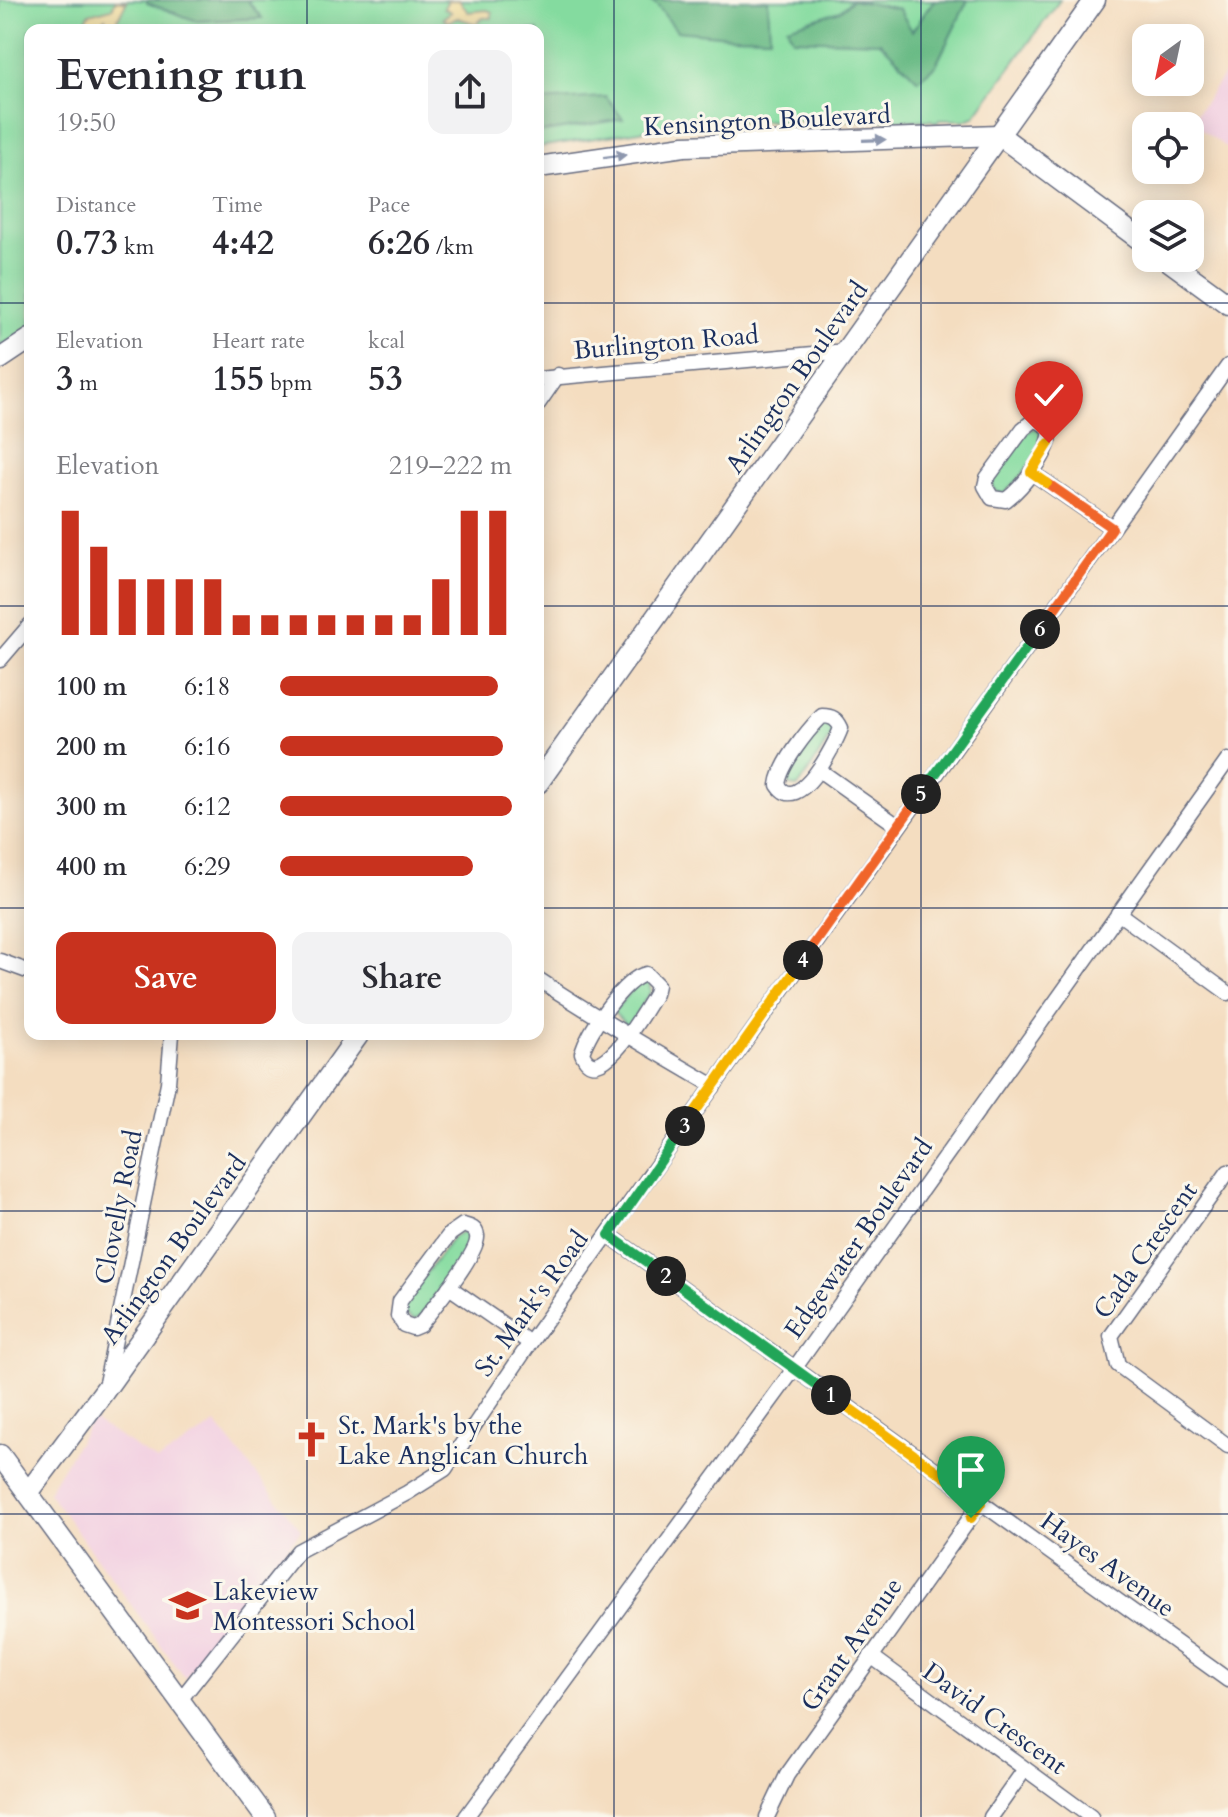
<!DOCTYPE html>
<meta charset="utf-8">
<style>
:root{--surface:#fff;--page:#f2f2f3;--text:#2b2b33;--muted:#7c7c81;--accent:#c8321e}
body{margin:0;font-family:Cardo,serif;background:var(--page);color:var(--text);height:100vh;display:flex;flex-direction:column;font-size:30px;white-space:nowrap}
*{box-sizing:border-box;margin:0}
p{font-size:26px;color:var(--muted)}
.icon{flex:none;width:44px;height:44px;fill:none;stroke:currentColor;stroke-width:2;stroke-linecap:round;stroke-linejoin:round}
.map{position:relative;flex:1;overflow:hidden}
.drawer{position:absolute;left:24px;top:24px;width:520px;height:1016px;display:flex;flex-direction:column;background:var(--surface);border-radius:16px;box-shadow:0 4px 20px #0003}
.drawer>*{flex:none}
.needle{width:52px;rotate:213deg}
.tools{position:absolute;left:1132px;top:24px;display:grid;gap:16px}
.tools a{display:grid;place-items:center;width:72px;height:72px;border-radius:16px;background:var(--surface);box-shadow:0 4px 20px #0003;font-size:40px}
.pin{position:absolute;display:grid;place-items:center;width:68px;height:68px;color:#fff;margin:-82px -34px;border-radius:50% 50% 50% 0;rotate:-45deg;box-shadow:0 0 8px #0007}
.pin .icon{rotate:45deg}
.km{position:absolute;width:40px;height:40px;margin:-20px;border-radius:50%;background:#222;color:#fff;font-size:22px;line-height:40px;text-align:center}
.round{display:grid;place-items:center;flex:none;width:84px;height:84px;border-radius:16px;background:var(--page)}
.head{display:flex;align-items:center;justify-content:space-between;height:136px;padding:0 32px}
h1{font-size:44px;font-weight:800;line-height:60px}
.stats{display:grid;grid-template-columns:repeat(3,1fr);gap:12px;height:136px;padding:8px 32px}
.stats div{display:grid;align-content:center}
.stats b{font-size:34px;font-weight:800}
.stats small{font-size:22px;font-weight:400}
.stats p{font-size:22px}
.chart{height:224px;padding:16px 32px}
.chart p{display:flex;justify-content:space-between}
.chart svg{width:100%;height:144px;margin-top:8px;stroke:var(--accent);stroke-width:6}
.action{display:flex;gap:16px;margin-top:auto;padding:16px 32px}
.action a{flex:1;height:92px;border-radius:16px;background:var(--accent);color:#fff;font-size:32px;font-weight:800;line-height:92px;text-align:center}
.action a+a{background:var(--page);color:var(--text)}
ul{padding:0 32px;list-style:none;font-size:26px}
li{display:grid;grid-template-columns:128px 96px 1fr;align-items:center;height:60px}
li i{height:20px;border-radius:10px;background:var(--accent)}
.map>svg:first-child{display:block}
.built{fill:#f2cfe1}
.green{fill:#84db9f;stroke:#50857e;stroke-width:2}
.forest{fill:#6bbb86;stroke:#437572;stroke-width:2}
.sand{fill:#eeda9e;stroke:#84847e;stroke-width:2}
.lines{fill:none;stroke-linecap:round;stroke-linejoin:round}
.street-casing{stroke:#676c80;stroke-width:17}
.secondary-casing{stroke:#676c80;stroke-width:23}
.street{stroke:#fff;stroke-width:14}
.secondary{stroke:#fff;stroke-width:20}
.oneway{fill:#8d97ae}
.split-1-casing{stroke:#fff;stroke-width:16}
.split-2-casing{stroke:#fff;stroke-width:16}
.split-3-casing{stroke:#fff;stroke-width:16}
.split-4-casing{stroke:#fff;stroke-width:16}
.split-5-casing{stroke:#fff;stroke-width:16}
.split-6-casing{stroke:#fff;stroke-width:16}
.split-7-casing{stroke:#fff;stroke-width:16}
.split-8-casing{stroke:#fff;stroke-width:16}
.split-1{stroke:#f5b400;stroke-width:10}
.split-2{stroke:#22a559;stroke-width:10}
.split-3{stroke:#22a559;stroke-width:10}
.split-4{stroke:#f5b400;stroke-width:10}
.split-5{stroke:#f0652b;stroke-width:10}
.split-6{stroke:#22a559;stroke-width:10}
.split-7{stroke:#f0652b;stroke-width:10}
.split-8{stroke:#f5b400;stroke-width:10}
.grid{fill:none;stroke:#1b2f5e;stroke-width:2;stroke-opacity:0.55}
.labels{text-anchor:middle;stroke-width:6;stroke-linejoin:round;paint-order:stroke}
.street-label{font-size:26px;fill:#1b2f5e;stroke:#fbf7ec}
.poi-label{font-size:26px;fill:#1b2f5e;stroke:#fbf7ec;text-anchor:start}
</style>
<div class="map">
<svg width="1228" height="1817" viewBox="0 0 1228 1817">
<rect width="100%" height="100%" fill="#fbf7ec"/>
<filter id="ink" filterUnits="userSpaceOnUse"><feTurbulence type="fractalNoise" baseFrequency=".0125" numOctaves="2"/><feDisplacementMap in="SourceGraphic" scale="16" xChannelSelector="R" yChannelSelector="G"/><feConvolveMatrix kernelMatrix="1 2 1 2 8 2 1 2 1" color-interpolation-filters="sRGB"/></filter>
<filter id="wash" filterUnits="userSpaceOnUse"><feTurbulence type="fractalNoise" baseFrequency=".006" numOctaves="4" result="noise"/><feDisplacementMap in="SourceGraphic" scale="32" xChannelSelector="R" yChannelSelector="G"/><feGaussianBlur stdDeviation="1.8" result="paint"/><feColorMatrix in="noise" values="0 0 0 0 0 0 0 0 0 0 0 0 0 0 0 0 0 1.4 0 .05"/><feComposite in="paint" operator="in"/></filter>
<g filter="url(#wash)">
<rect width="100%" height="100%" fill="#f4ddc0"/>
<!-- built -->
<g class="built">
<path d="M1228 69V149L1191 122Z"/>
<path d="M92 1419 157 1461 216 1424 301 1530 185 1678 48 1492Z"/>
</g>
<!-- green -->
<g class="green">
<path d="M0 0H1060L974 117 966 120H939L937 123 931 120 704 121 538 147V30H30V330L0 346Z"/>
<path d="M1035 428 1043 431 1046 438 1024 473 1005 493 1001 494 992 488 993 477 1027 432Z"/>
<path d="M827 722 834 731 801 783 797 787 790 786 785 777 786 770 819 725Z"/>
<path d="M640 981 649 983 651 991 629 1025H626L613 1012Z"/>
<path d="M464 1231 472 1238 471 1244 422 1315 415 1320 403 1313 404 1303 453 1237Z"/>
</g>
<!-- forest -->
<g class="forest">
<path d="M147 0H247L262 18 197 21 147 3Z"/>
<path d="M646 0H768L770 37 729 36 677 31 656 4Z"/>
<path d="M852 0 899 9 912 31 934 0H968L936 65 918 80 880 42 793 39 787 27 840 11Z"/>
<path d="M606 97 623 119 538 133V101Z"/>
</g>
<!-- sand -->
<g class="sand">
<path d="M116 0 127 1 112 30 100 29 101 23 106 20 105 18 95 30H82L89 14 112 8Z"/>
<path d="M448 0H459L468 12 487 10 492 12V18H483L476 24 458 18 447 22 443 18 451 12 444 8Z"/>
</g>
</g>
<g filter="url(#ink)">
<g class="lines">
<defs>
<g id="street">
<path d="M538 379 846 351"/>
<path d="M538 404 558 375"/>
<path d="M1033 421H1039L1050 428C1054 449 1022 488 1006 500L992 498 985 486 987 478 1023 429Z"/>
<path d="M1031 472 1112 528"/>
<path d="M0 660 30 625"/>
<path d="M822 716C832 716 837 719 841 728 835 745 798 817 778 785 780 765 807 731 822 716Z"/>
<path d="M819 770 898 826"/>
<path d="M1118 913 1228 993"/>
<path d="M0 961 30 972"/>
<path d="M646 974 657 985 655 994C646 1008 598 1095 582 1053 589 1031 623 979 646 974Z"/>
<path d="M538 979C595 1017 654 1051 714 1086"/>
<path d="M1228 1172 1111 1336 1118 1365 1228 1446"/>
<path d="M463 1225C470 1227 476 1228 477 1236 480 1251 431 1311 420 1325L413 1328 404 1325 398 1316 400 1301 450 1234Z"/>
<path d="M609 1235 1228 1680"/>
<path d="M449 1287 530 1343"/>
<path d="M106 1383 168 1083 172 1034"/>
<path d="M871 1656 1091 1817"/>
<path d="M180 1700 298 1551 407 1493 445 1469 530 1343 1228 366"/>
<path d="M466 1817 794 1369 1228 760"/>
<path d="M767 1817 787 1775 981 1503"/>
<path d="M991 1817 1025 1769"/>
</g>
<g id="secondary">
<path d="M999 135 1146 244"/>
<path d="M538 167 684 146 999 135"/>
<path d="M1165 258 1228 304"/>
<path d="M0 359 30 339"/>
<path d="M538 783 1095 0"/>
<path d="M0 1455 265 1817"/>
<path d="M28 1493 105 1390 359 1034"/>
</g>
</defs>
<!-- street casing -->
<use href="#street" class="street-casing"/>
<!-- secondary casing -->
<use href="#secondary" class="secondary-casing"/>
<!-- street -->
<use href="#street" class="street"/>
<!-- secondary -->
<use href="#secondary" class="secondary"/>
</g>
<!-- one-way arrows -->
<defs><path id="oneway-solid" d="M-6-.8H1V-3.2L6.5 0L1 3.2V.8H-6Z" transform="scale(2)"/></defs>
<g class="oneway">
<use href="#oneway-solid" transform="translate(874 140) rotate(-2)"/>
<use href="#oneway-solid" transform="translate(615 156) rotate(-8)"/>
</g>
</g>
<g class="lines" filter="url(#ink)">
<defs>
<path id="split-1" d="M831 1395 981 1503 971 1518"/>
<path id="split-2" d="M666 1276 831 1395"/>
<path id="split-3" d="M666 1276 609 1235 685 1126"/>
<path id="split-4" d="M685 1126 803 960"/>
<path id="split-5" d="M803 960 921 794"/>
<path id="split-6" d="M921 794 1040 629"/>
<path id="split-7" d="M1040 629 1112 528 1047 483"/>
<path id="split-8" d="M1047 483 1031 472 1049 443"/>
</defs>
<!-- split-1 casing -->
<use href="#split-1" class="split-1-casing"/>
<!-- split-2 casing -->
<use href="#split-2" class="split-2-casing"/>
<!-- split-3 casing -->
<use href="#split-3" class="split-3-casing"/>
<!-- split-4 casing -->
<use href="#split-4" class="split-4-casing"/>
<!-- split-5 casing -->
<use href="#split-5" class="split-5-casing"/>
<!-- split-6 casing -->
<use href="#split-6" class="split-6-casing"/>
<!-- split-7 casing -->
<use href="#split-7" class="split-7-casing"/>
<!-- split-8 casing -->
<use href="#split-8" class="split-8-casing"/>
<!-- split-1 -->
<use href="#split-1" class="split-1"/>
<!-- split-2 -->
<use href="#split-2" class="split-2"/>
<!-- split-3 -->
<use href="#split-3" class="split-3"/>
<!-- split-4 -->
<use href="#split-4" class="split-4"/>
<!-- split-5 -->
<use href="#split-5" class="split-5"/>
<!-- split-6 -->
<use href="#split-6" class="split-6"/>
<!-- split-7 -->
<use href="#split-7" class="split-7"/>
<!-- split-8 -->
<use href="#split-8" class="split-8"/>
</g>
<!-- grid -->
<path class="grid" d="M307 0V30M614 0V1817M921 0V1817M0 303H30M538 303H1228M0 606H30M538 606H1228M0 908H30M538 908H1228M307 1034V1817M0 1211H1228M0 1514H1228"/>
<!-- icons -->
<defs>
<symbol id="church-bare" viewBox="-9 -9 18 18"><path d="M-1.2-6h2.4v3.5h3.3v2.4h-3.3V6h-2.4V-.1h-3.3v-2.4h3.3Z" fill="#c8321e" stroke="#fbf7ec" stroke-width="2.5" paint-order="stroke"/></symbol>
<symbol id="school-bare" viewBox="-9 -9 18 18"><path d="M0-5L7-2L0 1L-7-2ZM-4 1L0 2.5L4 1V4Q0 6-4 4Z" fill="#c8321e" stroke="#fbf7ec" stroke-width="2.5" paint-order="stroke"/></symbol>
</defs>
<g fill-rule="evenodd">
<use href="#church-bare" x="286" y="1414" width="51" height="51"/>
<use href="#school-bare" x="162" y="1580" width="51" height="51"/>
</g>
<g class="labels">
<!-- street labels -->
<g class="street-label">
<text transform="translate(767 120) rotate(-3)" y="9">Kensington Boulevard</text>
<text transform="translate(666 342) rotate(-5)" y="9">Burlington Road</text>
<text transform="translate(796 377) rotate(-55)" y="9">Arlington Boulevard</text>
<text transform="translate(118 1207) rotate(-79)" y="9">Clovelly Road</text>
<text transform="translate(858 1238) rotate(-55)" y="9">Edgewater Boulevard</text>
<text transform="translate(173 1249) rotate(-54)" y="9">Arlington Boulevard</text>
<text transform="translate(1145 1250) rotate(-55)" y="9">Cada Crescent</text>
<text transform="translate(531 1303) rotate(-54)" y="9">St. Mark's Road</text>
<text transform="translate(1108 1564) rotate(36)" y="9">Hayes Avenue</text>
<text transform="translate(851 1644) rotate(-55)" y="9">Grant Avenue</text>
<text transform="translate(995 1718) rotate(36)" y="9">David Crescent</text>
</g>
<!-- poi labels -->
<g class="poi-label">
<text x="338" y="1434">St. Mark's by the<tspan x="338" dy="30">Lake Anglican Church</tspan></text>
<text x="213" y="1600">Lakeview<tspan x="213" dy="30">Montessori School</tspan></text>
</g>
</g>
</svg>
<div class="tools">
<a><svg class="needle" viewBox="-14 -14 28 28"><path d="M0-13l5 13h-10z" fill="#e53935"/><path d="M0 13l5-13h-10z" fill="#7c7c81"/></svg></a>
<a><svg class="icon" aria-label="locate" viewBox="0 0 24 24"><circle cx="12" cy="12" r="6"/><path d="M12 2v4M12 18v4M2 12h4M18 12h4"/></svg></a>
<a><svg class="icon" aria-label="layers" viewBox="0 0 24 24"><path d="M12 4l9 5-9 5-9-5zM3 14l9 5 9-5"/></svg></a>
</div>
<div class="pin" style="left:971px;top:1518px;background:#1e9e55"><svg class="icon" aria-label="arrive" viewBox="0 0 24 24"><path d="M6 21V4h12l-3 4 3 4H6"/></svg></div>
<div class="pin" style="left:1049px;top:443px;background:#d93025"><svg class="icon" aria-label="check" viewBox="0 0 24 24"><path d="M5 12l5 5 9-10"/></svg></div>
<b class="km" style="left:831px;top:1395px">1</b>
<b class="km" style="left:666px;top:1276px">2</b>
<b class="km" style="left:685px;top:1126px">3</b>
<b class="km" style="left:803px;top:960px">4</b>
<b class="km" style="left:921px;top:794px">5</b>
<b class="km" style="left:1040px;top:629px">6</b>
<section class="drawer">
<div class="head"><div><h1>Evening run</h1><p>19:50</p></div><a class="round"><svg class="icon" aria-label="share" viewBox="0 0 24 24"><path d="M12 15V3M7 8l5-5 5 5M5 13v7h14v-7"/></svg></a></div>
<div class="stats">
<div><p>Distance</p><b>0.73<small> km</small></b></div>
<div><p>Time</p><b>4:42</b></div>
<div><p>Pace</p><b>6:26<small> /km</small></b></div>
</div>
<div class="stats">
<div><p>Elevation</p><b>3<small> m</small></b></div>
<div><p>Heart rate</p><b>155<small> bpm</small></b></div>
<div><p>kcal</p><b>53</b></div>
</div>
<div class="chart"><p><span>Elevation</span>219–222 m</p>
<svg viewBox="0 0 160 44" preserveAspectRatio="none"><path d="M5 44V6M15 44V17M25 44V27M35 44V27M45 44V27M55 44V27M65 44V38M75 44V38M85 44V38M95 44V38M105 44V38M115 44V38M125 44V38M135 44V27M145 44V6M155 44V6"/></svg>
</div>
<ul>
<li><b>100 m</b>6:18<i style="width:94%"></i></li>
<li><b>200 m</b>6:16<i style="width:96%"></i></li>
<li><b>300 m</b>6:12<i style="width:100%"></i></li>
<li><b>400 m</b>6:29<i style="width:83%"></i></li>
</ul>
<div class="action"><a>Save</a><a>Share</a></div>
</section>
</div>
